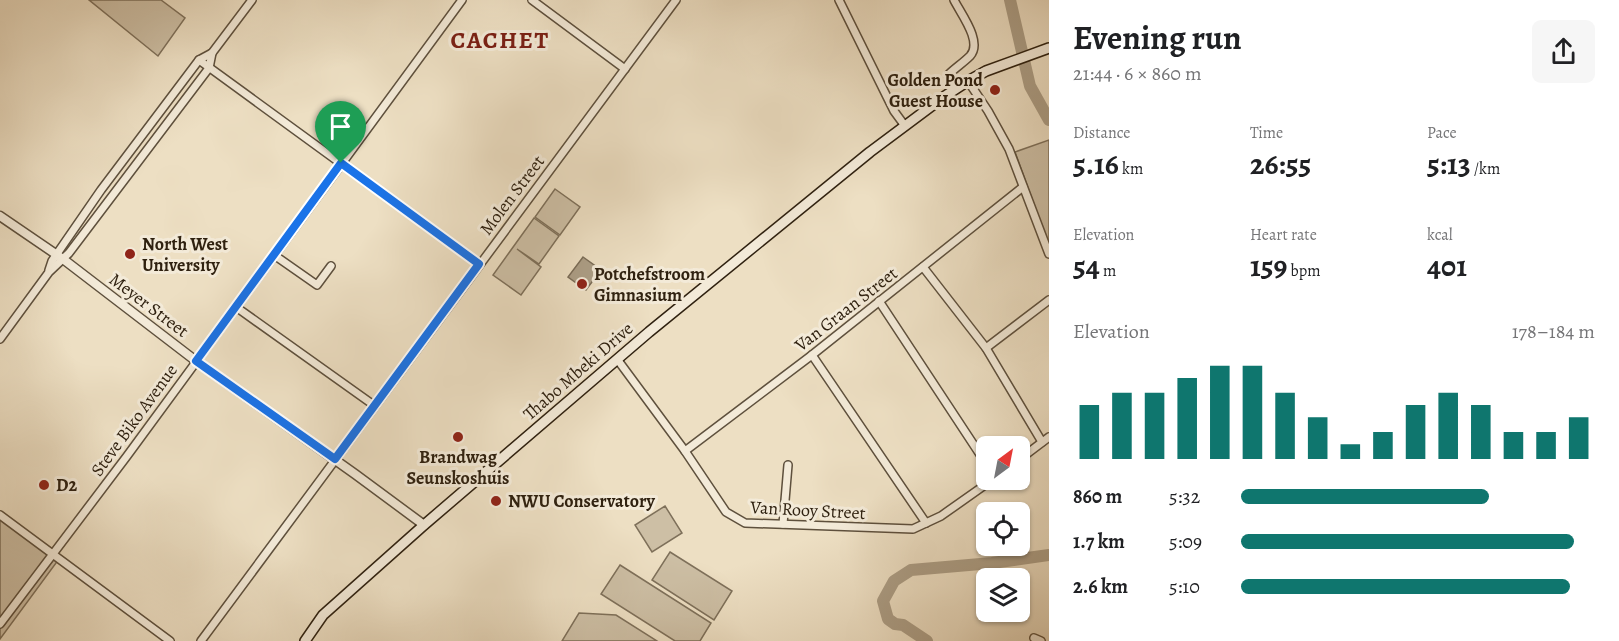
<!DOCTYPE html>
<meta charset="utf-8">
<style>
:root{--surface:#fff;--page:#f6f6f6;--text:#202124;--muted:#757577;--accent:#0f766e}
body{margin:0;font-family:Alegreya,serif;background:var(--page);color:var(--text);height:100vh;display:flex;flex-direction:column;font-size:22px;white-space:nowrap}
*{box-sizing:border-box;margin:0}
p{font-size:20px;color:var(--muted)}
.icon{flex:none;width:33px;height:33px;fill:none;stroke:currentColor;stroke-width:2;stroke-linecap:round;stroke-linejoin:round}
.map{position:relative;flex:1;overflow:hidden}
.drawer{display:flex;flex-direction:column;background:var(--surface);width:570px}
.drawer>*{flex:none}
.needle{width:39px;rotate:32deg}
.fabs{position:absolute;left:976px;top:436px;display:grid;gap:12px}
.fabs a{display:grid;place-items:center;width:54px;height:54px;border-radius:9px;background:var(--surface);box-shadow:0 2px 4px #0004;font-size:30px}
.pin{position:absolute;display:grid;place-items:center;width:51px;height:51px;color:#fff;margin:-62px -26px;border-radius:50% 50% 50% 0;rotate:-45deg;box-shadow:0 0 6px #0007}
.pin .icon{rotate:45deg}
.round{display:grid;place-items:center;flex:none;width:63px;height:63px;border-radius:9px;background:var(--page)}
.headline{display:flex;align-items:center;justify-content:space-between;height:102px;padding:0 24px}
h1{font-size:33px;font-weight:700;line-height:45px}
.figures{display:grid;grid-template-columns:repeat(3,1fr);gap:9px;height:102px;padding:6px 24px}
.figures div{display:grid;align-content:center}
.figures b{font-size:30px;font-weight:700}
.figures small{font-size:16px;font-weight:400}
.figures p{font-size:16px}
.chart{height:168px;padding:12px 24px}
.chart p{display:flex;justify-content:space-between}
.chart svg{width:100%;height:108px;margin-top:6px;stroke:var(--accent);stroke-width:6}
ul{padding:0 24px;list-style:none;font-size:20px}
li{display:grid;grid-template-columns:96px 72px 1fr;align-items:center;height:45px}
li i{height:15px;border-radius:8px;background:var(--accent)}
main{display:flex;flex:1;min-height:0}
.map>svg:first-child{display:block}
.green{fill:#cdbfa5;stroke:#7e705a;stroke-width:1.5}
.water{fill:#ac9e86;stroke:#7a6c57;stroke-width:1.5}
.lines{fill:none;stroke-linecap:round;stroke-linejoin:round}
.river{stroke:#ac9e86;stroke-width:12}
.minor-casing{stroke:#5e503d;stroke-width:10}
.tertiary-casing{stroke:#5e503d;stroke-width:11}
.secondary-casing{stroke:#2f2110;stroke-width:12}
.minor{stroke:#f3ead8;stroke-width:7}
.tertiary{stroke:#f3ead8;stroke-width:8}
.secondary{stroke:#f3ead8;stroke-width:9}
.route-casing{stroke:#fff;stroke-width:12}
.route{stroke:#1a73e8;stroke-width:8}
.poi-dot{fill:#8f2418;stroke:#f3ead8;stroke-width:2}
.labels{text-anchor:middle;stroke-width:6;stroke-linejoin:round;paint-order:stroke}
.poi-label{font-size:18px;font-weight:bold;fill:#2f2110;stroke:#f3ead8;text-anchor:start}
.street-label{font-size:18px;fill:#2f2110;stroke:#f3ead8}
.district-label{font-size:24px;font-weight:bold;letter-spacing:1.5px;fill:#7a1f14;stroke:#f3ead8}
</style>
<main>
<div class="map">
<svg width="1049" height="641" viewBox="0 0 1049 641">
<rect width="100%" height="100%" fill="#eddfc3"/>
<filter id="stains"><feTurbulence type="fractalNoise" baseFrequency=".00333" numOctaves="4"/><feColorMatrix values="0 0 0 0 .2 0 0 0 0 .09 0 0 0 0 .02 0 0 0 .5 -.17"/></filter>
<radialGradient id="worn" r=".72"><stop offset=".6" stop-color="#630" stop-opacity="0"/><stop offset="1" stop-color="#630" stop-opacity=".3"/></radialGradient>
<!-- green -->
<g class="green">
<path d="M89 0H161L185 18 158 56Z"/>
<path d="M1049 140V246L1015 152Z"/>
<path d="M555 189 580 207 560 235 535 217Z"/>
<path d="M534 218 559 236 539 264 517 249 541 267 521 295 493 275Z"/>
<path d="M665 506 682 533 652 552 635 525Z"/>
<path d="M0 516 59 559 0 639Z"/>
<path d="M670 552 732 591 714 620 652 580Z"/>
<path d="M620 565 711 623 700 641H675L601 594Z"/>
<path d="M579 613 616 615 657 641H562Z"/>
</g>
<!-- water -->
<path class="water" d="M583 257 601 270 586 290 568 277Z"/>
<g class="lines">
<!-- river -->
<g class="river">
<path d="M1010 0 1030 86 1049 120"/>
<path d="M927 641 903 625 895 624 888 619 883 601 894 581 911 570 992 563 1049 555"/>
</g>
<defs>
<g id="minor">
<path d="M532 0 625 69"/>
<path d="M839 0 894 111 905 126"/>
<path d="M199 60 479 264"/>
<path d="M948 75C955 68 963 63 970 56 983 42 961 14 954 0"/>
<path d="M968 81 988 111 1009 149 1049 254"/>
<path d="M274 255 317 285 331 266"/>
<path d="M923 267 986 348 1042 442"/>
<path d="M49 270 52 261 101 190 199 60 212 53"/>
<path d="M879 301 987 465"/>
<path d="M236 307 375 406"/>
<path d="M0 339 49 272 69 253 209 68 212 53 252 0"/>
<path d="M986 348 1049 300"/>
<path d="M812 355 926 523"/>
<path d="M617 359 685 451 726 512 745 523 913 529 941 516 992 480"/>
<path d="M685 451 812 355 1023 187"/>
<path d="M1020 459 1049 437"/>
<path d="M0 515 170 641"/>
<path d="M783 524 788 465"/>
<path d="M0 624 127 456 462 0"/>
<path d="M1034 638 1041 641"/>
<path d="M201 641 676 0"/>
</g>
<path id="tertiary" d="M0 216 63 259 196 361 355 474 424 525"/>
<path id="secondary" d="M305 641 323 615 424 525 649 332 870 152 945 96 968 81 986 71 1049 48"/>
</defs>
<!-- minor casing -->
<use href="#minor" class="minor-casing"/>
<!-- tertiary casing -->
<use href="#tertiary" class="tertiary-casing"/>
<!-- secondary casing -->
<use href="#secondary" class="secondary-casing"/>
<!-- minor -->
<use href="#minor" class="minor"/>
<!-- tertiary -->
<use href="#tertiary" class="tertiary"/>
<!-- secondary -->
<use href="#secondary" class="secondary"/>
</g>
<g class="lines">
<defs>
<path id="route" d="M341 163 479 264 335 459 196 361Z"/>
</defs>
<!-- route casing -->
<use href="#route" class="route-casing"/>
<!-- route -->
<use href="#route" class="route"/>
</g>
<!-- markers -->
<g class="poi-dot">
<circle cx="995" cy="90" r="6"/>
<circle cx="130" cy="254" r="6"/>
<circle cx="582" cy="284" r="6"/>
<circle cx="458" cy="437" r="6"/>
<circle cx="44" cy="485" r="6"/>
<circle cx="496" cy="501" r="6"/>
</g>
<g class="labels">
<!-- poi labels -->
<g class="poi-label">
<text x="983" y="86" text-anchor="end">Golden Pond<tspan x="983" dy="21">Guest House</tspan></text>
<text x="142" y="250">North West<tspan x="142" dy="21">University</tspan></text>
<text x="594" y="280">Potchefstroom<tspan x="594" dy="21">Gimnasium</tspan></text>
<text x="458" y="463" text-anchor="middle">Brandwag<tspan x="458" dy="21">Seunskoshuis</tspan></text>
<text x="56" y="491">D2</text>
<text x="508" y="507">NWU Conservatory</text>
</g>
<!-- street labels -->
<g class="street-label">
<text transform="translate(512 195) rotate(-53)" y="6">Molen Street</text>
<text transform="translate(149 305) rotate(37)" y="6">Meyer Street</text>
<text transform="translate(846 309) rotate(-38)" y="6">Van Graan Street</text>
<text transform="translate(578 371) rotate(-41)" y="6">Thabo Mbeki Drive</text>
<text transform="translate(134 420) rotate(-54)" y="6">Steve Biko Avenue</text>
<text transform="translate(808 510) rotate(3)" y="6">Van Rooy Street</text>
</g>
<!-- district labels -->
<g class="district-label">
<text x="500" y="48">CACHET</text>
</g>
</g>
<rect width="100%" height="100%" filter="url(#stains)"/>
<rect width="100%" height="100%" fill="url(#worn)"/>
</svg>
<div class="fabs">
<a><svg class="needle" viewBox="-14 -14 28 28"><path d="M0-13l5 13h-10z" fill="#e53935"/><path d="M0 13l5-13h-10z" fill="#757577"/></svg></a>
<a><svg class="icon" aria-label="locate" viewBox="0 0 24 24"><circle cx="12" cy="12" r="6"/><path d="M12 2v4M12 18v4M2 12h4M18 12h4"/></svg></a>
<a><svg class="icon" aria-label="layers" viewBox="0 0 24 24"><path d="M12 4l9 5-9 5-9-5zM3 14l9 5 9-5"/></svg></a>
</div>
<div class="pin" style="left:341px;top:163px;background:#1e9e55"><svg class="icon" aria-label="arrive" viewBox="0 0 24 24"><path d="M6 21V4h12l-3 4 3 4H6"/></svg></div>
</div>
<section class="drawer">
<div class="headline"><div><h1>Evening run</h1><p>21:44 · 6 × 860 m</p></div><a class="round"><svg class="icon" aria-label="share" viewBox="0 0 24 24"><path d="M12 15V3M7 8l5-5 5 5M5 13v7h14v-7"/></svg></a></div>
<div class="figures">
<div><p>Distance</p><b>5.16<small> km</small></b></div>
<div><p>Time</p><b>26:55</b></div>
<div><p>Pace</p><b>5:13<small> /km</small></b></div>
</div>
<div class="figures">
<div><p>Elevation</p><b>54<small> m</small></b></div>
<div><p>Heart rate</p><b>159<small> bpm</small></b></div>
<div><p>kcal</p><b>401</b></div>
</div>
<div class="chart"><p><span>Elevation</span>178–184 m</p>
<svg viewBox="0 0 160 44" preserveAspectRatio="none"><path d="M5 44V22M15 44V17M25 44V17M35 44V11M45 44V6M55 44V6M65 44V17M75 44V27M85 44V38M95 44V33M105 44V22M115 44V17M125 44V22M135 44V33M145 44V33M155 44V27"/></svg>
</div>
<ul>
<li><b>860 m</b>5:32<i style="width:70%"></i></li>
<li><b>1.7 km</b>5:09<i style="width:94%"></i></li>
<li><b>2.6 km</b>5:10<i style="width:93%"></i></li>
</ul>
</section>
</main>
